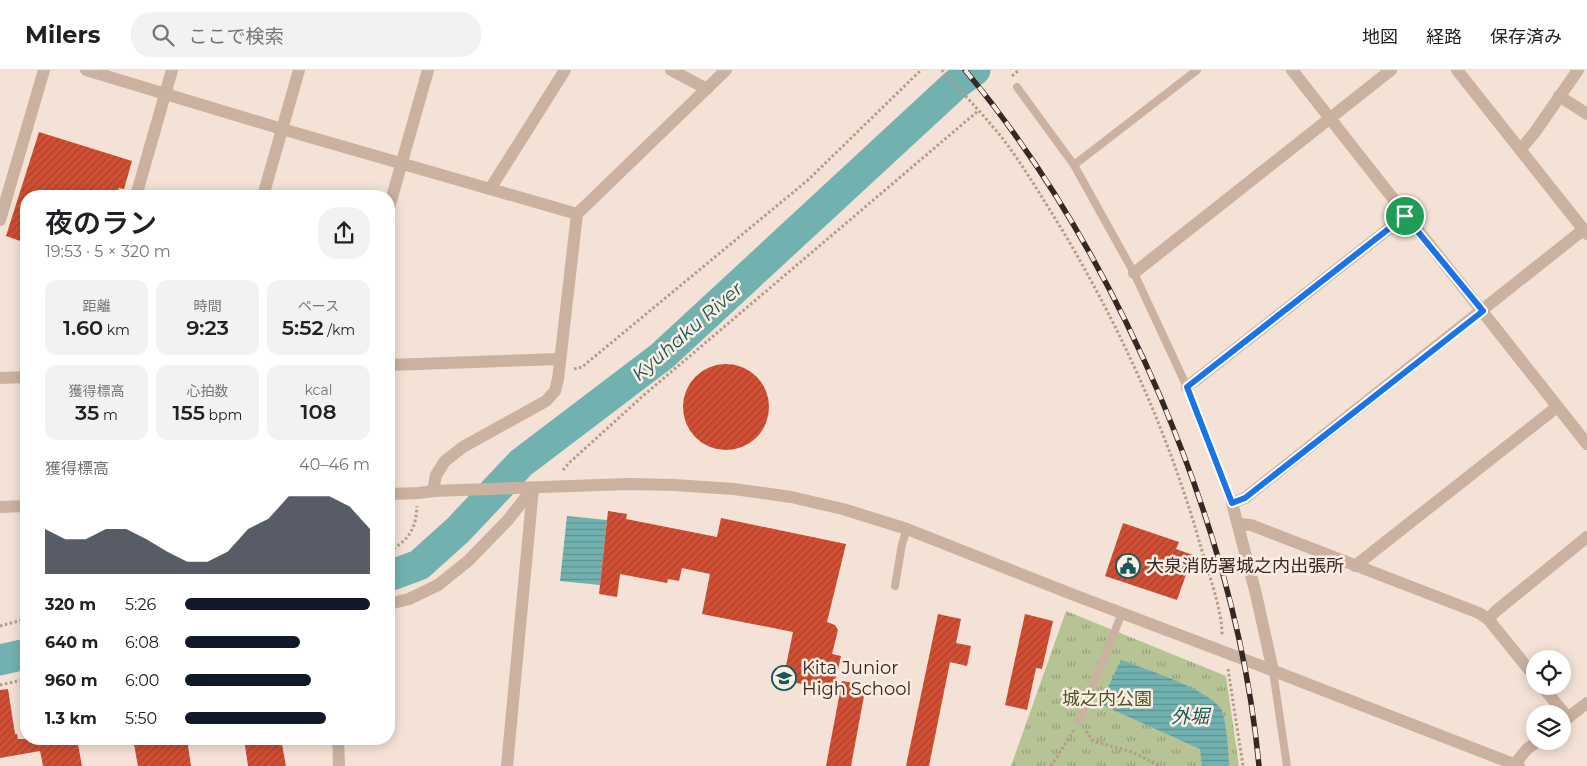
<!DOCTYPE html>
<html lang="ja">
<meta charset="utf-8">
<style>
:root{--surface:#fff;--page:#f2f2f2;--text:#202124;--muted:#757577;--line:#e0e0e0;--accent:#111827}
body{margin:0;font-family:Montserrat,"Noto Sans JP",sans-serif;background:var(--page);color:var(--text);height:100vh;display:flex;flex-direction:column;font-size:19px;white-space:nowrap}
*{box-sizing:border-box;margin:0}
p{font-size:16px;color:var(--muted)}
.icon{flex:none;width:28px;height:28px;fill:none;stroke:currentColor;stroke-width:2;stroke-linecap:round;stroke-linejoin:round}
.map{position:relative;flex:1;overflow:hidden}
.panel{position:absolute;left:20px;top:120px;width:375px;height:555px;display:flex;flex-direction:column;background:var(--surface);border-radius:20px;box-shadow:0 2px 12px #0003}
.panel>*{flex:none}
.tools{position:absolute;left:1526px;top:580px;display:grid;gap:10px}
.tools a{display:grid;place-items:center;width:45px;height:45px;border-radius:50%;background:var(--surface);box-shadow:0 2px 12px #0003;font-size:25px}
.pin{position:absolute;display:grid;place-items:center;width:42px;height:42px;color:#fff;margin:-21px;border:2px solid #fff;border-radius:50%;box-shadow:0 1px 5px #0007}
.round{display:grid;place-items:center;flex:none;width:52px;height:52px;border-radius:20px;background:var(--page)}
.overview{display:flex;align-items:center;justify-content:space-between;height:85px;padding:0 25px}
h1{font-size:28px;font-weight:600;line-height:38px}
.stats{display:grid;grid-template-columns:repeat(3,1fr);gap:8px;height:85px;padding:5px 25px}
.stats div{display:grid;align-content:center;border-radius:12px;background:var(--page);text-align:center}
.stats b{font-size:21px;font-weight:600}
.stats small{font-size:14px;font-weight:400}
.stats p{font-size:14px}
.chart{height:140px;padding:10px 25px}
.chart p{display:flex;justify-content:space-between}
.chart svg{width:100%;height:90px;margin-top:5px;fill:var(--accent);opacity:.7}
ul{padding:0 25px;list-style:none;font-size:16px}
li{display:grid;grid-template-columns:80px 60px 1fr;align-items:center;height:38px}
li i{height:12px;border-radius:6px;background:var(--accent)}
header{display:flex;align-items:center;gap:30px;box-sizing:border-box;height:70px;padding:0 25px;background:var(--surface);border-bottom:1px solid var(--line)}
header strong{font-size:24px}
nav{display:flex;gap:28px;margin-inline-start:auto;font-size:18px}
.search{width:350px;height:45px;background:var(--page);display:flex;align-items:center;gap:12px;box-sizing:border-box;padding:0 18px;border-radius:20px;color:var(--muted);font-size:19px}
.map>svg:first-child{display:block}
.park{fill:url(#park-tufts)}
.water{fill:url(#water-rules)}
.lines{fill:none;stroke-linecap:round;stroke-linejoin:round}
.river{stroke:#71b2b0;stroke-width:31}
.building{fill:url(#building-hatch)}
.path{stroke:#b79a8a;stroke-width:3;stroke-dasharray:2.5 2.5;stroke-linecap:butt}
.service{stroke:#cbb1a0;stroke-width:8}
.minor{stroke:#cbb1a0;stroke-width:12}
.tertiary{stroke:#cbb1a0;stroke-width:12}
.rail-casing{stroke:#352824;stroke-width:5.5}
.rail{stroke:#fbede1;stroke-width:4;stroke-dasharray:11;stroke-linecap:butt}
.route-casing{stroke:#fff;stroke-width:10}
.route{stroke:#1a73e8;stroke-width:6}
.labels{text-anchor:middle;stroke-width:5;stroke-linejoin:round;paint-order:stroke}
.poi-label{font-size:18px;fill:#352824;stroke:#fbede1;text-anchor:start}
.park-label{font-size:18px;fill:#475526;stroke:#fbede1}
.water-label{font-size:19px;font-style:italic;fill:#165959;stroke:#fbede1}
</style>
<header>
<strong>Milers</strong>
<div class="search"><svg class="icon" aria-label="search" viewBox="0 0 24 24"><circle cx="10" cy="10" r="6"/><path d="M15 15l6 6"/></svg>ここで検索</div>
<nav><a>地図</a><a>経路</a><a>保存済み</a></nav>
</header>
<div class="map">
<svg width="1587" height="696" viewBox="0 0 1587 696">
<defs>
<pattern id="park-tufts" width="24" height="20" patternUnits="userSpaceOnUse" patternTransform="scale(1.25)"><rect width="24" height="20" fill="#b6c394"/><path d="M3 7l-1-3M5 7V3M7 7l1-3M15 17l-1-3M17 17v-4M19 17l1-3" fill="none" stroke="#959e79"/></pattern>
<pattern id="water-rules" width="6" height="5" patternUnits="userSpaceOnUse" patternTransform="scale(1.25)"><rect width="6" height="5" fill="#71b2b0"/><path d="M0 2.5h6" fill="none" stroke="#5e918f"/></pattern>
<pattern id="building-hatch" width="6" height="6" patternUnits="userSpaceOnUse" patternTransform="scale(1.25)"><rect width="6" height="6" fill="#d24f34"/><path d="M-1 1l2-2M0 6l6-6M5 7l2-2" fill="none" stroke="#ab422c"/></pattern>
</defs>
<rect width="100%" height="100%" fill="#f3e2d5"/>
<!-- park -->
<path class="park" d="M1066 541 1226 606 1239 696H1011Z"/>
<!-- water -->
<g class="water">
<path d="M567 446 607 450 600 515 560 511Z"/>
<path d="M1121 590C1145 599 1208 619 1221 639 1226 647 1229 685 1229 696H1202L1200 679 1100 634Z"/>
</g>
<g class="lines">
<!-- river -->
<g class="river">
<path d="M389 506 419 495 458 460 521 393 662 286 956 14 975 0"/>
<path d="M0 590 26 584"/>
</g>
</g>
<!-- building -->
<g class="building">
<path d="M39 62 132 91 124 119 119 118 116 126H26V173L6 166Z"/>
<circle cx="726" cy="337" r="43"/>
<path d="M608 441 627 444 626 449 717 467 721 448 846 474 827 552 835 555 838 560 832 584 841 586 833 621 783 610 793 562 702 544 710 504 682 498 679 511 668 509 667 513 620 504 617 527 599 524Z"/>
<path d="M1123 453 1179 472 1176 479 1193 485 1177 530 1105 506Z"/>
<path d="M938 544 961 549 956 573 971 576 967 596 950 592 929 696H906Z"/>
<path d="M1025 544 1053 551 1042 599 1036 598 1027 640 1005 635Z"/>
<path d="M842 611 866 615 851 696H826Z"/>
<path d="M8 619 15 664H17L18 669H77L82 696H43L40 681 0 688V620Z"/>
<path d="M133 669H187L191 696H138Z"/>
<path d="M244 669H281L286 696H248Z"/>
</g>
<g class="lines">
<!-- path -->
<g class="path">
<path d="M942 0C964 25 989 50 1009 77 1029 105 1046 134 1064 163 1122 261 1169 365 1200 474 1207 499 1223 542 1222 566"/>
<path d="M1012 6 1019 0"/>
<path d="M574 299 582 297 808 110 921 0"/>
<path d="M563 400 569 393 644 325 978 41"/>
<path d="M389 481C409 470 416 459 417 436"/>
<path d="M0 556 26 549"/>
<path d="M1228 599 1243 696"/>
<path d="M0 615 26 609"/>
<path d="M1086 661 1093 671 1132 682 1160 696"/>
<path d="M1051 696 1074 660"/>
</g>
<!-- service -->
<g class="service">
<path d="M1017 17 1074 95 1134 203 1187 317 1232 433"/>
<path d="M1074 95 1197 0"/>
<path d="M895 516 902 474 907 459"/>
<path d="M1273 601 1287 696"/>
<path d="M1079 651 1122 543"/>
</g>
<!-- minor -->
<g class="minor">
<path d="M86 0 282 59 577 144"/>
<path d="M671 0 707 19"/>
<path d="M1292 0C1390 125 1489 250 1587 374"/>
<path d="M1559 26 1587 44"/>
<path d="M1521 79 1535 62 1578 0"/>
<path d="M490 119 565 0"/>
<path d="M136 126 172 0"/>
<path d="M263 126 299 0"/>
<path d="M389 138 428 0"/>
<path d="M0 150 44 0"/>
<path d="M1134 203 1391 0"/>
<path d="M389 295 560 289"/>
<path d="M0 308 26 307"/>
<path d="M1187 317 1405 146"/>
<path d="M433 421 436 405 445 391 463 377 546 331 555 321 558 309 577 144 726 0"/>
<path d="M1238 454 1251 455 1479 543 1488 549 1535 607"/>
<path d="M1355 496 1557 337"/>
<path d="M389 534 409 529 438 515 468 491 508 450 532 419"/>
<path d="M1488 549 1496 541 1587 467"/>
<path d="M1273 601 1256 524 1232 433 1245 428 1583 160"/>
<path d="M1542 616 1568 648"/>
<path d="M1562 652 1587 633"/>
<path d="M338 669 339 696"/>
<path d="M507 696 533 418"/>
<path d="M1513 696 1527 679 1538 671"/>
</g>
<!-- tertiary -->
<g class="tertiary">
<path d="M1457 0 1587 164"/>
<path d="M389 424 419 423 433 421 628 414 674 415 734 419 791 427 843 439 907 459 1074 525 1243 589 1519 696"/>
<path d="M0 437 26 436"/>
</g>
<defs>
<path id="rail" d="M965 0C1046 97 1110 210 1160 326 1210 444 1247 567 1259 696"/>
</defs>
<!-- rail casing -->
<use href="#rail" class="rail-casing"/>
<!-- rail -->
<use href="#rail" class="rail"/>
</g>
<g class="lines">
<defs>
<path id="route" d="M1405 146 1483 241 1245 428 1232 433 1187 317Z"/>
</defs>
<!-- route casing -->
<use href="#route" class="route-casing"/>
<!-- route -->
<use href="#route" class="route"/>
</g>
<!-- icons -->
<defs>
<symbol id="civic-ring" viewBox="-11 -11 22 22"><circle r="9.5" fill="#fbede1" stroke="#165959" stroke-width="1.5"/><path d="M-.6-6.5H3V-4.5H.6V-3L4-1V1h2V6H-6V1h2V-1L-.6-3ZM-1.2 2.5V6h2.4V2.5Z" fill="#165959"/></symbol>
<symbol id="school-ring" viewBox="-11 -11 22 22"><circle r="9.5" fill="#fbede1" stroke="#165959" stroke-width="1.5"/><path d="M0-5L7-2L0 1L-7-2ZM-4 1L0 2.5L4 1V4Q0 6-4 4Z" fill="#165959"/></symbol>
</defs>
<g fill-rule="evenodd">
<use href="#civic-ring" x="1114" y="482" width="28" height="28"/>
<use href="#school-ring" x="770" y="594" width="28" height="28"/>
</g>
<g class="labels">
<!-- poi labels -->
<g class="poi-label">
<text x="1146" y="502">大泉消防署城之内出張所</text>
<text x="802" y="604">Kita Junior<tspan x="802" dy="21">High School</tspan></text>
</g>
<!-- park labels -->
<g class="park-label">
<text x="1107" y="635">城之内公園</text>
</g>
<!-- water labels -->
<g class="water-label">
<text transform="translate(687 261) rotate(-41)" y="7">Kyuhaku River</text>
<text x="1190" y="653">外堀</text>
</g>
</g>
</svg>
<div class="tools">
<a><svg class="icon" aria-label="locate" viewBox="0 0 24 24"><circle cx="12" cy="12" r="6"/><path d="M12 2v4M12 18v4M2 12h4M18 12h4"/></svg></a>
<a><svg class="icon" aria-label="layers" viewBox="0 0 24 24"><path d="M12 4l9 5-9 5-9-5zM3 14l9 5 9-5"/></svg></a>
</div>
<div class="pin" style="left:1405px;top:146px;background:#1e9e55"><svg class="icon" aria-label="arrive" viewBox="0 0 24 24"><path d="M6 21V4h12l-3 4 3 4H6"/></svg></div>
<section class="panel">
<div class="overview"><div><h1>夜のラン</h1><p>19:53 · 5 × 320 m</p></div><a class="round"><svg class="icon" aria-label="share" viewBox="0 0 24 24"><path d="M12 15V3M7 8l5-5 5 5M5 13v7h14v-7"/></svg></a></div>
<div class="stats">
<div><p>距離</p><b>1.60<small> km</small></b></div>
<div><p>時間</p><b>9:23</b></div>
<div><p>ペース</p><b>5:52<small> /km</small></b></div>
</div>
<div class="stats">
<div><p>獲得標高</p><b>35<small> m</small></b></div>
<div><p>心拍数</p><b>155<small> bpm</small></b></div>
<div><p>kcal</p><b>108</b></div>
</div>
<div class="chart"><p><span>獲得標高</span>40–46 m</p>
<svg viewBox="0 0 160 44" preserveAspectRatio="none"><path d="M0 44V22L10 27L20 27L30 22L40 22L50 27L60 33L70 38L80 38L90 33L100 22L110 17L120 6L130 6L140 6L150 11L160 22V44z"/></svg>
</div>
<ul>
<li><b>320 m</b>5:26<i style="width:100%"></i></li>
<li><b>640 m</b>6:08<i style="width:62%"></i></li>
<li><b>960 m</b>6:00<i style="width:68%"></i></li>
<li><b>1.3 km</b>5:50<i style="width:76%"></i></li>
</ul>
</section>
</div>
